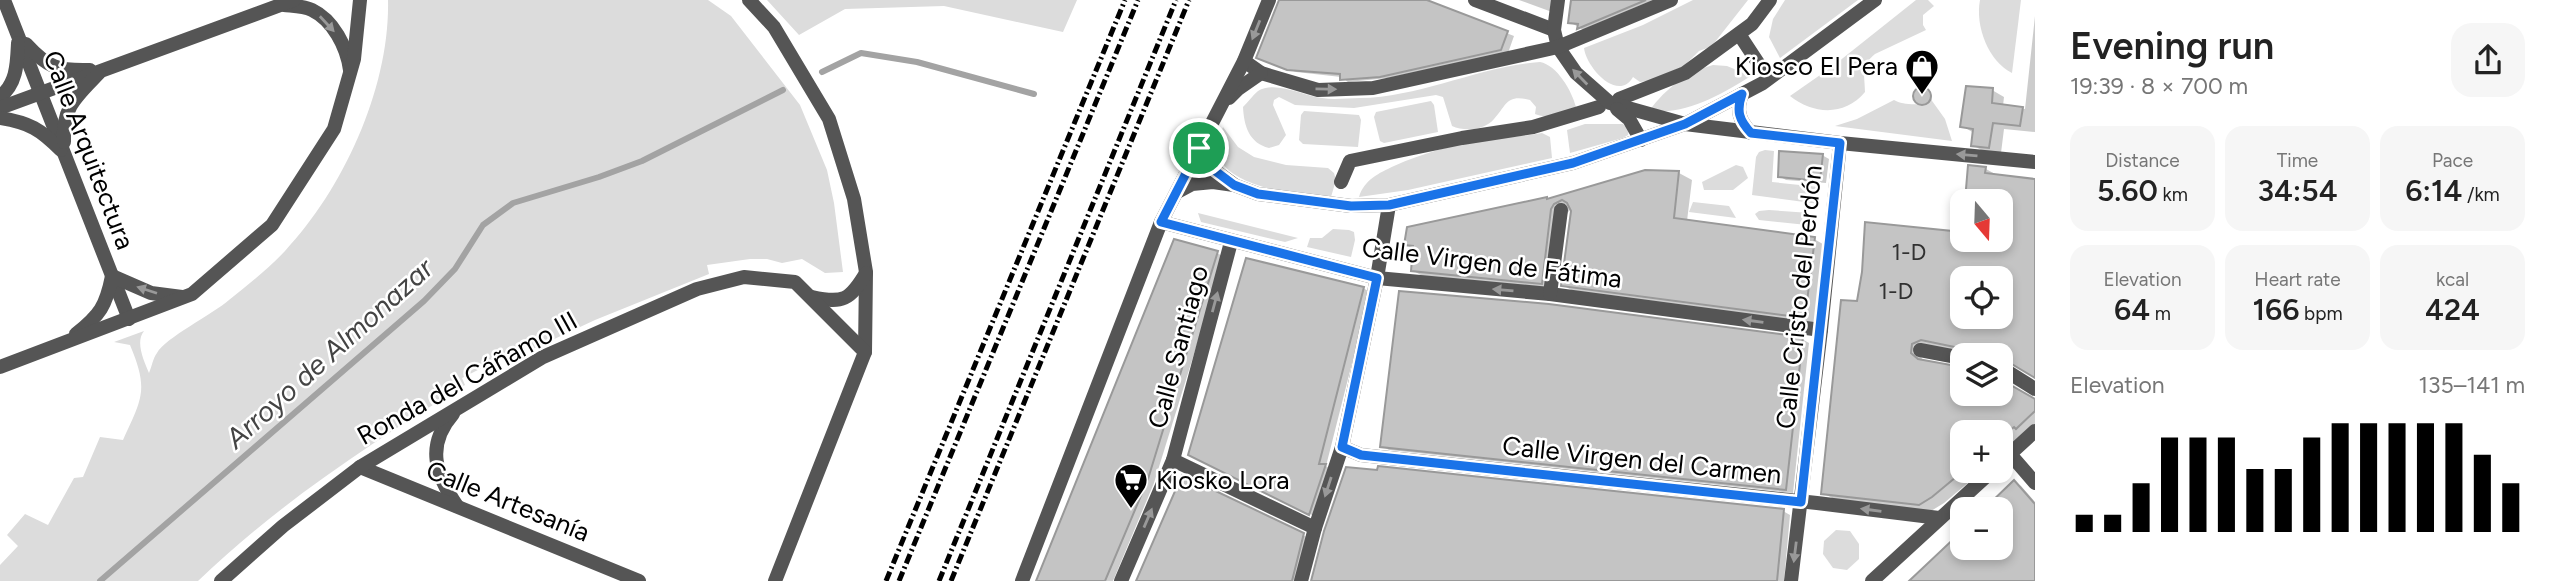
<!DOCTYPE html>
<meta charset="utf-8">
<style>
:root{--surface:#fff;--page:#f6f6f6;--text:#222;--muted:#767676;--accent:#000}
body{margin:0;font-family:Figtree,sans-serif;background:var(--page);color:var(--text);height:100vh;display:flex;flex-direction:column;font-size:26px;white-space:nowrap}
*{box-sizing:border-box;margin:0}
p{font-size:23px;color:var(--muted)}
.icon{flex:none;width:38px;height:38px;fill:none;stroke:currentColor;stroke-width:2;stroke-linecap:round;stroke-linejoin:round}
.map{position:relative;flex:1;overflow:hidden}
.drawer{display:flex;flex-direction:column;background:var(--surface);width:525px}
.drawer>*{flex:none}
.needle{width:46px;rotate:161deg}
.controls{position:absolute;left:1950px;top:189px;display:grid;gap:14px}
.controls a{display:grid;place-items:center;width:63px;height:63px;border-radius:14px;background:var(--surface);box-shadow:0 4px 10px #0003;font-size:35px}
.pin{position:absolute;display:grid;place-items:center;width:60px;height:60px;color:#fff;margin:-30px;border:4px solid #fff;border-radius:50%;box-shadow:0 2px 7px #0007}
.round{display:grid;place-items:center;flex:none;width:74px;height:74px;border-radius:21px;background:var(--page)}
.head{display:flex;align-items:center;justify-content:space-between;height:119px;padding:0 35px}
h1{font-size:38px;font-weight:600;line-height:52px}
.figures{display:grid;grid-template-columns:repeat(3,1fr);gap:10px;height:119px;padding:7px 35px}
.figures div{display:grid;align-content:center;border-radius:18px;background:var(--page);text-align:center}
.figures b{font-size:30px;font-weight:600}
.figures small{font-size:19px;font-weight:400}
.figures p{font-size:19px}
.chart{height:196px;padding:14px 35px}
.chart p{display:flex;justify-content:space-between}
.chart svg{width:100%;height:126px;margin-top:7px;stroke:var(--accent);stroke-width:6}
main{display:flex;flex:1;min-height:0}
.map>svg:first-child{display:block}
.green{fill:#dcdcdc}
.shadow{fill:#0003;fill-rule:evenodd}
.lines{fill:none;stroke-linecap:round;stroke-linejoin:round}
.stream{stroke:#a3a3a3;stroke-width:6}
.building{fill:#c4c4c4;stroke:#999;stroke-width:2;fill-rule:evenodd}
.pedestrian{stroke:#555;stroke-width:14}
.minor{stroke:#555;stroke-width:14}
.tertiary{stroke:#555;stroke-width:14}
.rail{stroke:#000;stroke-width:5;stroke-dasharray:10 3.5 2 3.5;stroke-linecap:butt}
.oneway{fill:#999}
.route-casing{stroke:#fff;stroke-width:14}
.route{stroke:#1a73e8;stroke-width:9}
.labels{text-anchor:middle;stroke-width:5;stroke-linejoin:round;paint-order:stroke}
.number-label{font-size:23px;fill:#313131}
.poi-label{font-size:26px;fill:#000;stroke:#fff;text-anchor:end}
.street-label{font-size:26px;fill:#000;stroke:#fff}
.water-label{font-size:28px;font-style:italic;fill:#444;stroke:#fff}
</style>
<main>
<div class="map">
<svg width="2035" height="581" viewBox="0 0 2035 581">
<rect width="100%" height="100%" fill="#fff"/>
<!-- green -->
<g class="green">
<path d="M388 0H708L731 16 800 105 827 170 834 203 843 272 825 273 802 259 782 263 767 259H750L707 265 709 274 595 320 533 349 531 343 462 378 465 385C371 443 278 504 198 581H0V565L18 546 7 535 25 514 48 525 74 478 83 477 100 437 123 440C142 398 149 390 130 345L114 342 144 331C135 342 144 361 149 373 152 366 153 358 157 353 165 338 213 314 229 300 249 284 268 269 285 251 344 188 390 87 388 0Z"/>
<path d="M767 0H1077L1063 32 944 6 845 9 799 35Z"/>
<path d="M1693 0H1748L1715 42 1710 47 1699 51 1684 66 1648 81 1640 82 1633 77C1618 103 1586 67 1584 48L1643 25Z"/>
<path d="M1785 0H1858L1780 58 1769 37 1773 19Z"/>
<path d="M1916 0H1928L1934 6 1923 15V25L1926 30 1875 54C1860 66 1865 76 1865 92 1844 117 1813 114 1790 96L1833 66Z"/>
<path d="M1980 0H2021L2012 73C1988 61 1975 26 1980 0Z"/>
<path d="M1540 62C1557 65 1572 91 1576 107 1562 113 1550 120 1535 114L1536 107 1530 100C1506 94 1507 105 1494 119 1485 130 1465 132 1452 126L1443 97 1436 95 1354 108 1295 105 1279 97 1274 100 1273 105 1286 135 1279 145 1269 148C1249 143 1244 126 1243 107 1248 102 1253 95 1258 91 1275 80 1304 96 1322 98 1334 100 1347 98 1360 98 1421 97 1480 66 1540 62Z"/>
<path d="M1713 65 1727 66 1751 76C1724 93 1683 117 1650 110 1665 89 1687 72 1713 65Z"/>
<path d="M1930 98 1945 119 1952 141 1835 126 1857 119 1894 100C1902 105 1918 105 1927 103Z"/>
<path d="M1431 101 1434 105 1438 132 1384 143 1380 141 1374 117 1376 112Z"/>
<path d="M1304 111 1359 115 1361 120 1358 147 1303 144 1299 140 1301 115Z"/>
<path d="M1585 124H1623L1629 130 1628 135 1623 138 1570 153 1567 130Z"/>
<path d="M1223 127 1238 147 1254 157 1286 165 1328 168 1334 173 1336 180 1331 197C1303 197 1240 188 1223 164 1215 152 1219 139 1223 127Z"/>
<path d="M1542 133 1550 137 1552 158 1408 190 1359 197C1364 180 1379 173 1394 166 1423 153 1452 145 1483 140 1503 137 1523 137 1542 133Z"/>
<path d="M1765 150 1774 151 1772 182 1819 187V204L1752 195 1756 157 1759 152Z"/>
<path d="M1736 165 1743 167 1748 178 1733 190H1704L1702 182Z"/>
<path d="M1693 202 1729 206 1736 218 1689 212Z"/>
<path d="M1769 210 1810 213 1813 223 1807 225 1759 220 1755 214 1759 211Z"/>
<path d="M1198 213 1298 238 1285 242 1201 222Z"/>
<path d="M1333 229 1349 230 1354 232 1355 240 1351 257 1307 247 1310 238H1322Z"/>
<path d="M1836 530 1850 531 1859 544V559L1847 570 1833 568 1823 554 1824 541Z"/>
</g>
<!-- shadow -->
<g class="shadow">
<path d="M1282 0H1422L1514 36 1508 53 1388 78 1348 82 1341 77 1296 72 1265 61Z"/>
<path d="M1519 0H1557L1552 12Z"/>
<path d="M1573 0H1661L1585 31 1570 22Z"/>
<path d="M2035 16V132L2004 129 2001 153 1984 152 1973 145 1974 133 1962 126 1992 90 2004 97 2003 106 2025 109Z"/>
<circle cx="1924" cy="97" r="8"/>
<path d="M1822 155 1829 159 1826 183 1786 180 1779 176Z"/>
<path d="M1970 167 1986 169 1997 175 2035 181V377L2016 364H2008L2003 369 2002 379 2006 384 2035 399V428L2000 455V432H1962V471H1982L1944 503 1931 511 1834 499 1823 493 1859 303 1962 240H2000V201H1967ZM1962 278H2000V317H1962ZM1934 346 1973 355H2000V394H1962L1923 362 1921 356Z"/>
<path d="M1679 173 1692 180 1687 221 1814 239 1828 247 1818 325 1576 293 1563 285 1573 205 1565 217 1555 290 1426 278 1412 270 1414 249 1406 244 1549 200Z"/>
<path d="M1217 253 1224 257 1154 483 1113 581H1038Z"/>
<path d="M1363 288 1370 292 1326 466 1332 470 1316 517 1197 458Z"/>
<path d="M1802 339 1809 343 1793 493 1389 450 1382 446Z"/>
<path d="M1379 472 1783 511 1790 515 1784 581H1313Z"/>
<path d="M2015 482 2021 486 2035 502V581H1911L1962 548H2000V509H1987Z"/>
<path d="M1303 535 1310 539 1299 581H1138Z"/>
</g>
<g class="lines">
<!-- stream -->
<g class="stream">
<path d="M822 72 861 53 917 62 1034 94"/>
<path d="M100 581 424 301 455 269 483 225 513 203 599 177 642 161 783 90"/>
</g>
</g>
<!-- building -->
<g class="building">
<path d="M1279 0H1427L1508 31 1501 50 1380 77 1340 80V74L1287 70 1256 58Z"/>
<path d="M1571 0H1646L1577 29 1578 24 1568 23Z"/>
<path d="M1966 86 1993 88 1992 103 2023 107 2020 126 1993 123 1989 148 1971 146 1973 129 1960 127Z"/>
<circle cx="1922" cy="96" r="9"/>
<path d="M1779 151 1823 154 1820 181 1778 177Z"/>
<path d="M1968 165 1986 167 1985 173 2035 179V378L2000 357V355H1971L1964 349 1921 340 1912 344 1911 353 1918 359 1962 367V394H2000V379L2035 399V411L2016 429 2014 427 2008 432H1962V472L1932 497 1919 505 1821 494 1841 300 1857 301 1862 272 1865 222 1962 232V240H2000V201H1965ZM1962 278H2000V317H1962Z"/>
<path d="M1645 170 1679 171 1674 218 1815 237 1805 318 1561 286 1571 211 1567 203 1562 200 1554 204 1551 209 1542 284 1411 271 1413 246 1404 245 1407 227 1547 197V199Z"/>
<path d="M1174 239 1218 251 1148 479 1105 581H1036Z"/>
<path d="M1246 258 1364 287 1319 464H1326L1309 515 1188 455Z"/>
<path d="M1399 291 1549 304 1803 337 1786 490 1380 447Z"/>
<path d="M1378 466 1784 509 1777 581H1311L1324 531 1346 467 1377 470Z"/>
<path d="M1182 475 1304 533 1292 581H1136Z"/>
<path d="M2014 480 2035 504V581H1909L1962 531V548H2000V509H1984Z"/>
</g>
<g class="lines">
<!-- pedestrian -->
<g class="pedestrian">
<path d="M1739 34 1762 69"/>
<path d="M1619 99 1685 73 1752 24 1770 0"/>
<path d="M1341 182 1350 161 1462 138 1533 127 1599 107"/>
<path d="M1920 350 1962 358"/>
<path d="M2000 367 2035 389"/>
</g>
<!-- minor -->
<g class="minor">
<path d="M4 0 129 319"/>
<path d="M749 0 774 27 829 119 854 199 866 272 865 352"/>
<path d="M1475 0 1554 30"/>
<path d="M1558 0 1554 30 1558 47 1576 73 1610 103 1685 124 1840 143 2035 162"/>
<path d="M284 5C293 6 304 6 312 10 333 20 347 47 350 70"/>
<path d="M26 44C48 68 58 71 90 70"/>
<path d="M1244 61 1261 73 1318 90 1373 88 1558 47 1671 0"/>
<path d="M1742 94C1736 111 1739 120 1751 133"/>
<path d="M0 97C17 83 17 64 18 43"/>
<path d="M1229 98 1238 89 1261 73"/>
<path d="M0 108 294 0"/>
<path d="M1617 109 1629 119 1641 140"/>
<path d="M0 118C30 123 40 129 61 150"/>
<path d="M64 142C62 107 76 97 99 73"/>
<path d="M1199 148 1214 170 1233 184"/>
<path d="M1177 192 1192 184 1213 182 1234 185 1258 194 1351 206 1389 205 1573 163 1685 124 1763 83 1875 0"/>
<path d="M1161 222 1377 278 1550 294 1821 330"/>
<path d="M1550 294 1561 210"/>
<path d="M812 297C843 304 850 300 866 273"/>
<path d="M76 334C100 315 106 306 112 276L151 293 182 297"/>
<path d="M0 367 192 294 272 225 334 129 354 59 360 0"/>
<path d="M453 414C425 446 436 475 457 506"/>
<path d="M1342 447 1361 455 1817 503 1939 518"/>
<path d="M2010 454 2035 483"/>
<path d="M1173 460 1315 528"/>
<path d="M360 467 639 581"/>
<path d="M221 581 283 526 360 467 543 357 697 289 744 277 795 282 865 352 775 581"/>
<path d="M1022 581 1161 222 1244 61 1269 0"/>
<path d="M1121 581 1173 460 1231 242"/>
<path d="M1301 581 1315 528 1342 447 1377 278 1389 205"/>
<path d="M1791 581 1821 330 1840 143"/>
</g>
<!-- tertiary -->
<g class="tertiary">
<path d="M2000 463 2035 431"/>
<path d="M1872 581 1992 471"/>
</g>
<!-- rail -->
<g class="rail">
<path d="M886 581 1125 0"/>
<path d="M899 581 1138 0"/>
<path d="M939 581 1176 0"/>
<path d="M951 581 1189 0"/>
</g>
</g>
<!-- one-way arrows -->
<defs><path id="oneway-solid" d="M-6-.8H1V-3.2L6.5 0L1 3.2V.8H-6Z" transform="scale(1.75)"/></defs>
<g class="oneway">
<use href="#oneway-solid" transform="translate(327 24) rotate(47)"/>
<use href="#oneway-solid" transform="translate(1256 30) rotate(112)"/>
<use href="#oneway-solid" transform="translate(1580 77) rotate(-134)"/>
<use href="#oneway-solid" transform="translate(1326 89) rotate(1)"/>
<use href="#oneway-solid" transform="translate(1967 155) rotate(-175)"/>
<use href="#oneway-solid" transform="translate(147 290) rotate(-162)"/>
<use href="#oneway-solid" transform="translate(1503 290) rotate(-175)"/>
<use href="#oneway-solid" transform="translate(1215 302) rotate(-75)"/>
<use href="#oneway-solid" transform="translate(1753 321) rotate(-172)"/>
<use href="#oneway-solid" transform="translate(1328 487) rotate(108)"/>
<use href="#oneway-solid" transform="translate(1871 510) rotate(-172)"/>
<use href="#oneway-solid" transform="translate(1148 518) rotate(-67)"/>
<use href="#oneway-solid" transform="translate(1795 552) rotate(97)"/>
</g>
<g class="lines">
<defs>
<path id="route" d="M1742 94C1736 111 1739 120 1751 133L1840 143 1801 502 1361 455 1342 447 1377 278 1161 222 1199 148 1214 170 1234 185 1258 194 1351 206 1389 205 1573 163 1685 124Z"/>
</defs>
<!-- route casing -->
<use href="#route" class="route-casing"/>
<!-- route -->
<use href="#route" class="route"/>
</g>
<!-- icons -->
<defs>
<symbol id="shop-pin" viewBox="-11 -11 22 30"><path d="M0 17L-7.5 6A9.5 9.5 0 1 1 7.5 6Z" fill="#000" stroke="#fff"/><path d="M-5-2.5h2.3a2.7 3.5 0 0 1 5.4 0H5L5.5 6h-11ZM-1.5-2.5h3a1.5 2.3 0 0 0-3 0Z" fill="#fff"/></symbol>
<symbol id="supermarket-pin" viewBox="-11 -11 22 30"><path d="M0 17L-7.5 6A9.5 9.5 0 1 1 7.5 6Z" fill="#000" stroke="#fff"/><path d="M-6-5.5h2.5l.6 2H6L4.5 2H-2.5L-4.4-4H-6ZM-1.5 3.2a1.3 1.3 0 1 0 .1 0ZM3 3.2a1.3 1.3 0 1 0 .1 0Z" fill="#fff"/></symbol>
</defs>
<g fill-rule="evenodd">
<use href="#shop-pin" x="1903" y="47" width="38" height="52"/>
<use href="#supermarket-pin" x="1112" y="461" width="38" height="52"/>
</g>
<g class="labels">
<!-- number labels -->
<g class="number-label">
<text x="1909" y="260">1-D</text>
<text x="1896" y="299">1-D</text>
</g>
<!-- poi labels -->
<g class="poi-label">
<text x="1898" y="75">Kiosco El Pera</text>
<text x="1156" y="489" text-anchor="start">Kiosko Lora</text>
</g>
<!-- street labels -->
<g class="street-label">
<text transform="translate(89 150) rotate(69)" y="9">Calle Arquitectura</text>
<text transform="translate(1492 263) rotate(7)" y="9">Calle Virgen de Fátima</text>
<text transform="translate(1799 297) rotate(-84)" y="9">Calle Cristo del Perdón</text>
<text transform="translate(1178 347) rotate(-75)" y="9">Calle Santiago</text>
<text transform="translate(467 378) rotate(-29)" y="9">Ronda del Cáñamo III</text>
<text transform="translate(1642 460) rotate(6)" y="9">Calle Virgen del Carmen</text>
<text transform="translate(508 501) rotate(22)" y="9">Calle Artesanía</text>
</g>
<!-- water labels -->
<g class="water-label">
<text transform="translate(329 353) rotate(-42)" y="10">Arroyo de Almonazar</text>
</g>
</g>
</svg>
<div class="controls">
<a><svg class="needle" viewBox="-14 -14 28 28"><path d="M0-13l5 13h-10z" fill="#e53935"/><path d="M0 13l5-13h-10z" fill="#767676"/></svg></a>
<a><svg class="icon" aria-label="locate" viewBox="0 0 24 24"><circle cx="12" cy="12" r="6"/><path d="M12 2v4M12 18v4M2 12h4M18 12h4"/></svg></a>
<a><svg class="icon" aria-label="layers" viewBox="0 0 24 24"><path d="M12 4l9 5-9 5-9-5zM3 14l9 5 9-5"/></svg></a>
<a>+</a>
<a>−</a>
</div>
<div class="pin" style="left:1199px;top:148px;background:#1e9e55"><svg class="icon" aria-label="arrive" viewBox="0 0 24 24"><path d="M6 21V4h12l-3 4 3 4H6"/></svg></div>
</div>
<section class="drawer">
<div class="head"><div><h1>Evening run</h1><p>19:39 · 8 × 700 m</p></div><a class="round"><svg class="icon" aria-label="share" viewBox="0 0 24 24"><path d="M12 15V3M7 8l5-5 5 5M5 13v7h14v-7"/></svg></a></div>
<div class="figures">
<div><p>Distance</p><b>5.60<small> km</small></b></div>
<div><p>Time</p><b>34:54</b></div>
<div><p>Pace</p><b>6:14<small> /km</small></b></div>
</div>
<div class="figures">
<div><p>Elevation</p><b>64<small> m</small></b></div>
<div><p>Heart rate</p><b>166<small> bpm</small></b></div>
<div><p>kcal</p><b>424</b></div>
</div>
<div class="chart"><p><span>Elevation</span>135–141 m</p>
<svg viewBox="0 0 160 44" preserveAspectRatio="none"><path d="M5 44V38M15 44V38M25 44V27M35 44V11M45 44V11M55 44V11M65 44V22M75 44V22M85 44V11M95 44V6M105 44V6M115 44V6M125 44V6M135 44V6M145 44V17M155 44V27"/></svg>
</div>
</section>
</main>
